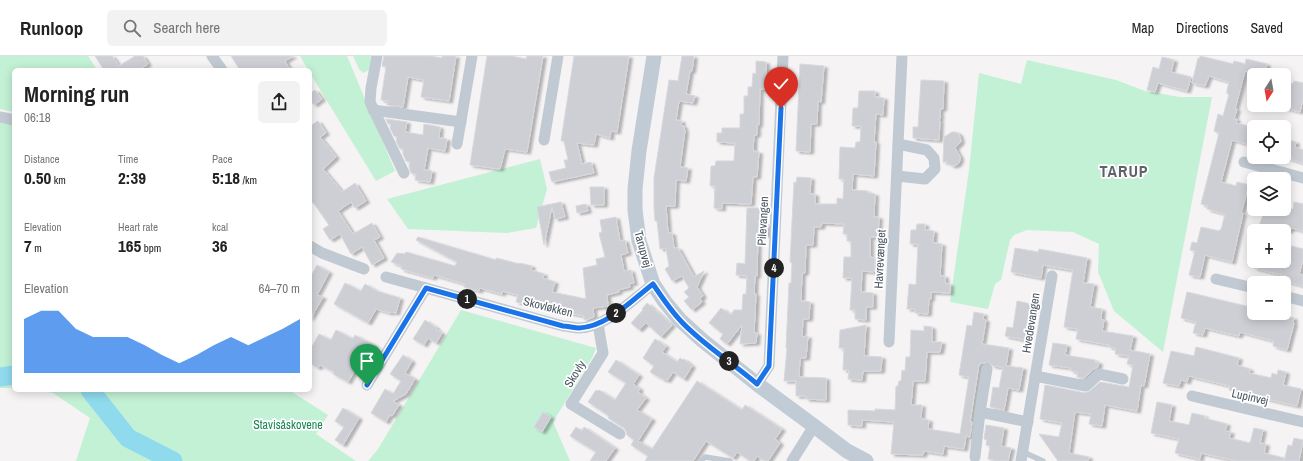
<!DOCTYPE html>
<meta charset="utf-8">
<style>
:root{--surface:#fff;--page:#f2f2f2;--text:#222;--muted:#767676;--line:#e0e0e0;--accent:#1a73e8}
body{margin:0;font-family:"Archivo Narrow",sans-serif;background:var(--page);color:var(--text);height:100vh;display:flex;flex-direction:column;font-size:15px;white-space:nowrap}
*{box-sizing:border-box;margin:0}
p{font-size:13px;color:var(--muted)}
.icon{flex:none;width:22px;height:22px;fill:none;stroke:currentColor;stroke-width:2;stroke-linecap:round;stroke-linejoin:round}
.map{position:relative;flex:1;overflow:hidden}
.side{position:absolute;left:12px;top:12px;width:300px;height:324px;display:flex;flex-direction:column;background:var(--surface);border-radius:6px;box-shadow:0 2px 10px #0003}
.side>*{flex:none}
.needle{width:26px;rotate:191deg}
.controls{position:absolute;left:1247px;top:12px;display:grid;gap:8px}
.controls a{display:grid;place-items:center;width:44px;height:44px;border-radius:6px;background:var(--surface);box-shadow:0 2px 10px #0003;font-size:20px}
.pin{position:absolute;display:grid;place-items:center;width:34px;height:34px;color:#fff;margin:-41px -17px;border-radius:50% 50% 50% 0;rotate:-45deg;box-shadow:0 0 4px #0007}
.pin .icon{rotate:45deg}
.km{position:absolute;width:20px;height:20px;margin:-10px;border-radius:50%;background:#222;color:#fff;font-size:11px;line-height:20px;text-align:center}
.round{display:grid;place-items:center;flex:none;width:42px;height:42px;border-radius:6px;background:var(--page)}
.overview{display:flex;align-items:center;justify-content:space-between;height:68px;padding:0 12px}
h1{font-size:22px;font-weight:700;line-height:30px}
.metrics{display:grid;grid-template-columns:repeat(3,1fr);gap:6px;height:68px;padding:4px 12px}
.metrics div{display:grid;align-content:center}
.metrics b{font-size:17px;font-weight:700}
.metrics small{font-size:11px;font-weight:400}
.metrics p{font-size:11px}
.chart{height:112px;padding:8px 12px}
.chart p{display:flex;justify-content:space-between}
.chart svg{width:100%;height:72px;margin-top:4px;fill:var(--accent);opacity:.7}
header{display:flex;align-items:center;gap:24px;box-sizing:border-box;height:56px;padding:0 20px;background:var(--surface);border-bottom:1px solid var(--line)}
header strong{font-size:19px}
nav{display:flex;gap:22px;margin-inline-start:auto;font-size:14px}
.search{width:280px;height:36px;background:var(--page);display:flex;align-items:center;gap:10px;box-sizing:border-box;padding:0 14px;border-radius:6px;color:var(--muted);font-size:15px}
.map>svg:first-child{display:block}
.green{fill:#c3f1d5}
.lines{fill:none;stroke-linecap:round;stroke-linejoin:round}
.river{stroke:#90daee;stroke-width:19}
.building{fill:#cdcfd5;stroke:#d7d9de;filter:url(#shadow)}
.lane{stroke:#c1cad2;stroke-width:5.5}
.street{stroke:#c1cad2;stroke-width:11}
.secondary{stroke:#c1cbd6;stroke-width:15}
.route-casing{stroke:#fff;stroke-width:8}
.route{stroke:#1a73e8;stroke-width:5}
.labels{text-anchor:middle;stroke-width:3.5;stroke-linejoin:round;paint-order:stroke}
.street-label{font-size:12px;fill:#4a5661;stroke:#fff}
.park-label{font-size:12px;fill:#17864f;stroke:#fff}
.district-label{font-size:16px;font-weight:bold;letter-spacing:1px;fill:#5f6368;stroke:#fff}
</style>
<header>
<strong>Runloop</strong>
<div class="search"><svg class="icon" aria-label="search" viewBox="0 0 24 24"><circle cx="10" cy="10" r="6"/><path d="M15 15l6 6"/></svg>Search here</div>
<nav><a>Map</a><a>Directions</a><a>Saved</a></nav>
</header>
<div class="map">
<svg width="1303" height="405" viewBox="0 0 1303 405">
<defs>
<filter id="shadow"><feDropShadow dx="3.5" dy="2" stdDeviation="1" flood-color="#0004"/></filter>
</defs>
<rect width="100%" height="100%" fill="#f5f3f3"/>
<!-- green -->
<g class="green">
<path d="M0 0H88L97 14H14V56L0 53Z"/>
<path d="M300 0H347L395 115 376 125 310 17V14H308Z"/>
<path d="M353 0H371L369 14 363 17 359 13Z"/>
<path d="M1027 4 1116 24 1145 35 1180 41H1212L1163 296 1114 255 1098 216 1099 188 1073 176 1027 174 1014 179 1010 184 1001 224 995 228 988 253 950 246 969 114 979 17 1021 28Z"/>
<path d="M0 66 14 69V332H0Z"/>
<path d="M540 103 547 133 536 172 507 177 408 173 387 143Z"/>
<path d="M461 254 596 292 593 300 553 366 570 405H368L378 393Z"/>
<path d="M35 334H293L292 336 328 359 316 378 356 405H76L90 362 53 337Z"/>
</g>
<g class="lines">
<!-- river -->
<g class="river">
<path d="M0 321 14 319"/>
<path d="M90 334 128 382 173 405"/>
</g>
</g>
<!-- building -->
<g class="building">
<path d="M95 0H112L119 10 135 0H143L148 8 139 14H104Z"/>
<path d="M231 0H293L285 5 290 14H240Z"/>
<path d="M384 0H430L442 2V0H456L449 45 421 41 424 24 408 21 403 51 387 49 388 45 381 44 386 11 382 10Z"/>
<path d="M487 0H511L526 3 527 0H543L527 96 505 93 500 113 470 109Z"/>
<path d="M574 0H629L617 76 611 75 610 82 596 78 594 89 577 87 582 108 591 106 594 117 552 126 549 116 566 112 564 104H568L564 85H561Z"/>
<path d="M682 0H694L692 15H690L686 38 695 40 693 47 679 45 676 64 682 65 681 70H684V74H685L680 111 688 112 686 125 676 124 675 150H666L668 177H672L674 192H678L694 221 704 215 697 231 703 240 700 243 702 246 692 254 684 245 689 241 684 236 689 232 682 220 672 225 665 213 669 210 666 192 660 193 657 165H655L654 152V122L669 24 678 25Z"/>
<path d="M1200 0 1233 8 1234 5 1245 8 1246 3 1267 8 1264 19H1259L1245 15 1235 53H1237L1234 63H1237L1236 67 1253 71 1252 77 1254 78V90L1232 84 1221 126 1236 130 1237 126 1249 129 1241 157H1243L1232 206 1205 199 1200 221 1189 219 1195 195 1190 194 1192 186 1197 187 1201 171 1219 175 1220 173 1221 174 1225 158 1207 153 1208 150 1201 148 1219 77 1214 75 1218 58 1223 60 1229 38H1227V34L1229 26 1209 20 1205 30 1192 27 1198 2H1200Z"/>
<path d="M1162 1 1174 4 1171 16 1191 21 1187 35 1158 27 1155 36 1147 34 1153 11 1159 13Z"/>
<path d="M756 5 766 6V17L765 33H760L759 69H757V79H754L753 95 759 96 757 121H753L751 148 722 147V153L714 152 715 130H710L711 110H715L716 105H734L735 87 717 86V77H722V72H740V58H744V40H748V31H752L753 17 756 18Z"/>
<path d="M800 8 824 10 821 46 818 45 817 68H811L810 96 796 95Z"/>
<path d="M921 24 944 25 943 53H940V63H938L940 65 939 84 913 82V71H918Z"/>
<path d="M1294 25 1303 27V43L1300 56 1281 51 1282 49H1284V39L1287 26 1293 28Z"/>
<path d="M315 34 322 43 314 49 310 44V37Z"/>
<path d="M859 35H875V41L884 42 883 59 876 58 874 86H876L874 120 853 118 852 134 868 135V137L875 138 874 161H879L878 181H870V201L875 202 874 216 862 215 861 236 873 237V251H866V264L855 263V254H850L852 222H843L844 201H851V185H847V178H843L844 168 823 167H822L821 171H814L813 189H806L805 217H802L801 245 810 246 809 263H803L802 281 808 280 806 302H800L799 321 826 322V344L806 343V340H796V325H784L787 293 786 292 789 227H791L792 207 790 206 794 126 796 127 797 121 811 122 810 138H815V148H837V142L843 143 844 123H839L840 91 855 92 856 86H860L861 70H852L853 52H858Z"/>
<path d="M386 63 407 66 405 76 423 79 424 68 440 71 439 82 447 83 445 95 428 92 424 114 432 115 430 126 415 124 416 118 411 117 409 111 410 106 406 105 403 98V93H400L396 85 397 81 394 80 390 72 391 68H388Z"/>
<path d="M318 65 326 77 320 81 336 101 323 113 342 136 355 127 366 145 355 152 351 146 338 155 353 178 372 167 380 181 374 184 384 202 372 209 362 191 351 198 340 178 330 184 323 173 329 169 315 149 310 144V70Z"/>
<path d="M952 76H956L959 78 961 85 960 87 955 92 960 101V104L958 108 954 110 950 109 947 106H943L944 81Z"/>
<path d="M1284 83 1296 86 1295 91 1303 94V107L1283 101H1284Z"/>
<path d="M590 131H604V149H591Z"/>
<path d="M561 146 565 161 555 163 552 151 544 189 537 151Z"/>
<path d="M1294 146 1303 148V175L1292 172 1289 175H1280L1259 170 1265 153H1293Z"/>
<path d="M586 148 588 155 577 157 576 150Z"/>
<path d="M747 152H760L759 168H768L767 179H758L757 220H755L754 238H756L754 277H757L756 287 740 288 742 269 727 288 720 283 723 278 709 267 721 252 731 259 734 254H742L743 238H746L747 220 736 219 737 207 745 208Z"/>
<path d="M616 161 620 185 625 184 628 197 621 199 624 215 631 214 634 227 629 228 630 231 618 234 619 236 607 239 608 250 593 252 594 261 589 263 584 264V260L560 255 561 251 530 243 529 249 516 246 518 239 502 235V238L480 232 479 235 464 231 465 228 434 219 433 222 401 213 402 210 391 206 397 197 405 198 406 196 455 210 457 206 416 184 418 181 496 204V202L519 208V207L532 210 531 214 544 218 543 222 555 226 552 236 586 243 583 212 597 209 596 203 605 201 599 177 602 176 600 164Z"/>
<path d="M917 168H925V174L934 175 933 187 942 188 940 220H945V227L950 228V237L931 236V243H929L928 258 915 257V253H907L909 228 916 229 918 188H910L911 174H916Z"/>
<path d="M1287 189 1303 193V204L1299 218 1303 219V230L1285 225 1286 220 1254 212 1256 205H1284V199Z"/>
<path d="M1015 192 1038 196 1039 193 1087 202 1083 227 1094 228 1090 251 1102 253 1101 263 1104 264 1102 275 1133 280 1130 294 1150 298 1144 330 1141 329 1137 355 1105 349 1102 370 1089 368 1091 358 1075 356 1069 397 1089 401 1088 405H1058L1039 378 1059 381 1062 367 1040 363 1045 329 1085 337 1090 335 1100 326 1129 331 1133 309 1127 308 1129 300 1115 298 1116 292 1109 291V289L1076 283 1078 273 1064 271 1073 214 1043 209 1041 222 1011 216Z"/>
<path d="M317 209 329 216 317 239 323 241 310 263V222Z"/>
<path d="M345 227 361 235 365 228 377 235 400 242 396 257 391 256 390 257 376 253 368 267 334 248Z"/>
<path d="M1187 236 1254 252V257H1272L1294 262 1293 267H1294L1287 294 1273 290 1274 285 1240 276 1239 280 1205 272 1203 279 1193 277 1196 266 1181 262Z"/>
<path d="M1017 245 1031 248 1025 284 1005 280 1007 271 1013 272Z"/>
<path d="M647 247 672 269 661 281 646 267 639 274 631 267 643 254 642 253Z"/>
<path d="M974 256 984 258 983 263 986 264 982 288 1009 292 1006 310 1023 312 1019 334 1008 332 1004 354 990 351 993 331 999 332 1003 311 993 310 988 306 979 308 970 366H972L970 381 966 380 964 393 944 390 943 398 924 395 923 399 891 398 894 366 862 364V370L848 369V354L875 355V353L895 354 896 330H898L899 325H901L902 314 905 315 906 301H910L911 274 924 275V270L932 271V286H942L940 296H927L925 325H913L911 349H922L921 363 929 364 928 373 960 378 969 321 959 319 967 269 972 270Z"/>
<path d="M425 264 437 272 436 273 442 277 436 287 428 282 424 289 413 283Z"/>
<path d="M866 269 864 300 882 301 881 315H863L862 324 848 323 849 314H843L844 292H839L840 274Z"/>
<path d="M336 274 353 283 355 279 375 290 364 308 360 305 348 326 333 318 334 316 320 309 318 312 310 307V294L319 278 331 284Z"/>
<path d="M655 283 666 290 662 296 677 306 680 302 683 304 684 303 692 310 684 323 673 316 667 325 665 323 664 324 650 316 654 310 643 302Z"/>
<path d="M1053 287 1067 289 1065 299 1095 304V306H1099L1098 311 1094 313 1084 322 1077 321 1078 316 1071 315V312L1049 309Z"/>
<path d="M1196 291 1239 302 1237 309 1250 313 1249 317 1271 322 1272 317 1277 319 1278 314 1286 316 1283 329 1301 333 1297 350 1229 334 1230 330 1189 320 1187 326 1181 324 1179 330 1163 327 1171 295 1194 300Z"/>
<path d="M403 299 412 305 405 317 415 323 406 338 393 345 399 349 392 360 390 359 386 366 371 357 385 333 393 338 401 325 390 318Z"/>
<path d="M616 304 639 319 633 328 640 333 638 336 646 342 637 354 652 363 638 385 652 393 697 325 742 354 745 349 782 373 775 383 780 387 768 405H765L757 400 754 405H750L737 396 733 402 706 385 693 405H645L648 400 631 389 634 384 627 379 626 375 624 372 608 362 609 360 588 346 596 334 598 335 599 334 615 344 626 327 608 316Z"/>
<path d="M1157 346 1172 349 1169 365 1189 369 1192 357 1205 360 1204 362 1227 368 1225 375 1231 376 1229 382 1250 387 1254 372 1263 374 1260 387 1266 388 1264 397 1284 402V405H1237L1201 397 1200 403 1175 397 1179 383 1151 377Z"/>
<path d="M343 352 359 362 343 389 335 384 344 371 335 365Z"/>
<path d="M543 356 551 361 542 376 534 371Z"/>
<path d="M986 369 1004 372 1001 390 1011 392 1008 405H993L994 404 988 403 990 390 986 389 987 384 984 383Z"/>
<path d="M576 371 582 375 584 371 615 392 606 405H590L596 396 570 380Z"/>
<path d="M1294 382 1303 384 1299 405H1284L1288 389 1292 390Z"/>
</g>
<g class="lines">
<!-- lane -->
<g class="lane">
<path d="M1023 396 1043 405"/>
<path d="M701 405 705 401 730 405"/>
</g>
<!-- street -->
<g class="street">
<path d="M212 0 222 14"/>
<path d="M377 0 371 32 370 46 404 117"/>
<path d="M373 54 461 66"/>
<path d="M0 61 14 64"/>
<path d="M544 84 558 0"/>
<path d="M457 88 472 0"/>
<path d="M1244 106 1303 122"/>
<path d="M897 120 925 123 935 113 934 102 927 94 898 88"/>
<path d="M310 190 322 197 364 213"/>
<path d="M386 221 563 270C568 270 574 272 579 272 607 271 632 244 653 228"/>
<path d="M1216 223 1254 232"/>
<path d="M1284 240 1303 245"/>
<path d="M598 268 603 297 571 348 620 378"/>
<path d="M889 286 902 0"/>
<path d="M987 313 980 356 1028 366"/>
<path d="M1035 320 1086 330 1099 318 1123 323"/>
<path d="M757 328 769 310 783 0"/>
<path d="M367 329 426 232"/>
<path d="M1192 340 1303 366"/>
<path d="M975 401 980 356"/>
<path d="M792 405 814 370"/>
<path d="M1021 405 1052 220"/>
</g>
<!-- secondary -->
<path class="secondary" d="M654 0 639 95 635 133V154L639 185 653 228 665 246 680 264 702 284 757 328 814 370 847 395 866 405"/>
</g>
<g class="lines">
<defs>
<path id="route" d="M367 329 426 232 563 270C568 270 574 272 579 272 607 271 632 244 653 228 661 240 669 252 679 263 699 286 733 307 757 328L769 310 781 52"/>
</defs>
<!-- route casing -->
<use href="#route" class="route-casing"/>
<!-- route -->
<use href="#route" class="route"/>
</g>
<g class="labels">
<!-- street labels -->
<g class="street-label">
<text transform="translate(763 165) rotate(-87)" y="4">Pilevangen</text>
<text transform="translate(643 193) rotate(75)" y="4">Tarupvej</text>
<text transform="translate(880 203) rotate(-87)" y="4">Havrevænget</text>
<text transform="translate(548 251) rotate(14)" y="4">Skovløkken</text>
<text transform="translate(1031 267) rotate(-81)" y="4">Hvedevangen</text>
<text transform="translate(575 318) rotate(-58)" y="4">Skovly</text>
<text transform="translate(1250 341) rotate(13)" y="4">Lupinvej</text>
</g>
<!-- park labels -->
<g class="park-label">
<text x="288" y="373">Stavisåskovene</text>
</g>
<!-- district labels -->
<g class="district-label">
<text x="1124" y="121">TARUP</text>
</g>
</g>
</svg>
<div class="controls">
<a><svg class="needle" viewBox="-14 -14 28 28"><path d="M0-13l5 13h-10z" fill="#e53935"/><path d="M0 13l5-13h-10z" fill="#767676"/></svg></a>
<a><svg class="icon" aria-label="locate" viewBox="0 0 24 24"><circle cx="12" cy="12" r="6"/><path d="M12 2v4M12 18v4M2 12h4M18 12h4"/></svg></a>
<a><svg class="icon" aria-label="layers" viewBox="0 0 24 24"><path d="M12 4l9 5-9 5-9-5zM3 14l9 5 9-5"/></svg></a>
<a>+</a>
<a>−</a>
</div>
<div class="pin" style="left:367px;top:329px;background:#1e9e55"><svg class="icon" aria-label="arrive" viewBox="0 0 24 24"><path d="M6 21V4h12l-3 4 3 4H6"/></svg></div>
<div class="pin" style="left:781px;top:52px;background:#d93025"><svg class="icon" aria-label="check" viewBox="0 0 24 24"><path d="M5 12l5 5 9-10"/></svg></div>
<b class="km" style="left:467px;top:243px">1</b>
<b class="km" style="left:616px;top:257px">2</b>
<b class="km" style="left:729px;top:305px">3</b>
<b class="km" style="left:774px;top:212px">4</b>
<section class="side">
<div class="overview"><div><h1>Morning run</h1><p>06:18</p></div><a class="round"><svg class="icon" aria-label="share" viewBox="0 0 24 24"><path d="M12 15V3M7 8l5-5 5 5M5 13v7h14v-7"/></svg></a></div>
<div class="metrics">
<div><p>Distance</p><b>0.50<small> km</small></b></div>
<div><p>Time</p><b>2:39</b></div>
<div><p>Pace</p><b>5:18<small> /km</small></b></div>
</div>
<div class="metrics">
<div><p>Elevation</p><b>7<small> m</small></b></div>
<div><p>Heart rate</p><b>165<small> bpm</small></b></div>
<div><p>kcal</p><b>36</b></div>
</div>
<div class="chart"><p><span>Elevation</span>64–70 m</p>
<svg viewBox="0 0 160 44" preserveAspectRatio="none"><path d="M0 44V11L10 6L20 6L30 17L40 22L50 22L60 22L70 27L80 33L90 38L100 33L110 27L120 22L130 27L140 22L150 17L160 11V44z"/></svg>
</div>
</section>
</div>
